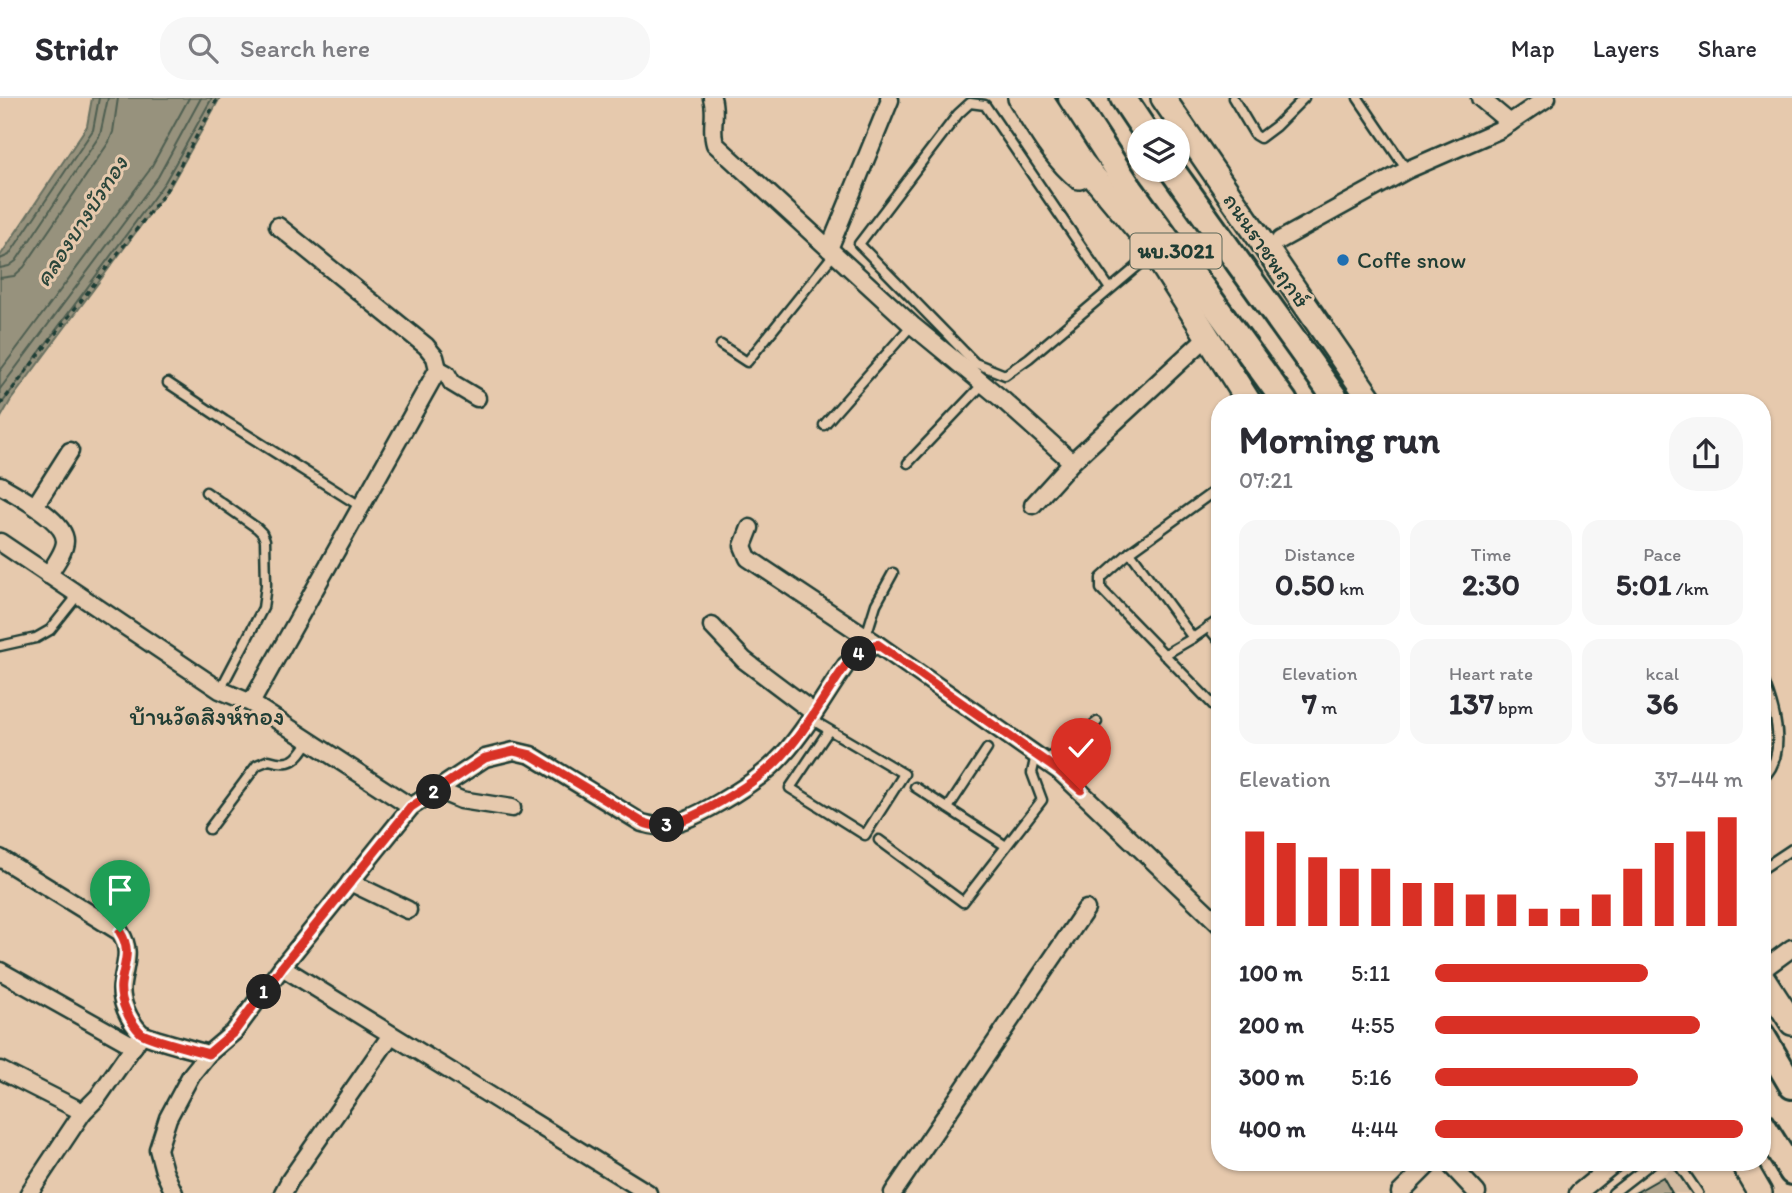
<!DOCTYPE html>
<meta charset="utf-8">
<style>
:root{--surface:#fff;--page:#f7f7f7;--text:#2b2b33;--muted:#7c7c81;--line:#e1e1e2;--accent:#d93025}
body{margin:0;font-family:Itim,"Playpen Sans Thai",sans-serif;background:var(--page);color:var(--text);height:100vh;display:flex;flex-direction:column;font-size:26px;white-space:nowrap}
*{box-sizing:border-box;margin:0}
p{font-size:23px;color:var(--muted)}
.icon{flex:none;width:38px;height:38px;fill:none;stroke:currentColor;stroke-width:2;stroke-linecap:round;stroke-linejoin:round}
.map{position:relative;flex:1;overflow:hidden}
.details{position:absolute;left:1211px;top:296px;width:560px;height:777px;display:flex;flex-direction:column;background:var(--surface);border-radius:28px;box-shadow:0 2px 5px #0004}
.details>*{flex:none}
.tools{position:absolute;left:1127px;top:21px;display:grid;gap:14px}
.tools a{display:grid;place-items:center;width:63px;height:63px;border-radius:50%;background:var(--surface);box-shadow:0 2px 5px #0004;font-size:35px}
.pin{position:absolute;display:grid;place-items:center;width:60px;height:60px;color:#fff;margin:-72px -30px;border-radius:50% 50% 50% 0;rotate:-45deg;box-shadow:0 0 7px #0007}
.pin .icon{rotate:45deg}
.km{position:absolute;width:35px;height:35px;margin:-18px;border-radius:50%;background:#222;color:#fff;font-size:19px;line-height:35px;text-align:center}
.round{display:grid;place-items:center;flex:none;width:74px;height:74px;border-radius:28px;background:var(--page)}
.headline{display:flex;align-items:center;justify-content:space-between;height:119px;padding:0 28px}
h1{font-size:38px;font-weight:800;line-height:52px}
.stats{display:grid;grid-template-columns:repeat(3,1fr);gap:10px;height:119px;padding:7px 28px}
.stats div{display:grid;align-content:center;border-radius:18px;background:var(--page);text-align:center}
.stats b{font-size:30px;font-weight:800}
.stats small{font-size:19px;font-weight:400}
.stats p{font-size:19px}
.chart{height:196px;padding:14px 28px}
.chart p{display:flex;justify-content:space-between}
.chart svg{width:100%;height:126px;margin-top:7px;stroke:var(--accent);stroke-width:6}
ul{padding:0 28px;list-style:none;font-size:23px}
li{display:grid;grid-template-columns:112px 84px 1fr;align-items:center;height:52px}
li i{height:18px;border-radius:9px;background:var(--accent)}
header{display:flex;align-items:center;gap:42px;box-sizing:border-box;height:98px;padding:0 35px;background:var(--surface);border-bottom:2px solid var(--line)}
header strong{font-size:33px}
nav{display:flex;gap:38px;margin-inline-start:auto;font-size:24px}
.search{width:490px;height:63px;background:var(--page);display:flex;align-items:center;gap:18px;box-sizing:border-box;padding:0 24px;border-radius:28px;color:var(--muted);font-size:26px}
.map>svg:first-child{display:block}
.built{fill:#d5bda3}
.water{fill:#97927d;stroke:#677060;stroke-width:2}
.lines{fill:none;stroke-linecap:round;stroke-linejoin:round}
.shore{stroke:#4f5f51;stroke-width:2}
.building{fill:#aea28b;stroke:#1f3d34;stroke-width:2}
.lane-casing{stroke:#1f3d34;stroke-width:13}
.street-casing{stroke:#1f3d34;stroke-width:21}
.secondary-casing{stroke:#1f3d34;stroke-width:28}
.primary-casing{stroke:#1f3d34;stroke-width:30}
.path{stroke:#1f3d34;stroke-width:3.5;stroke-dasharray:5 5;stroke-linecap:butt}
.lane{stroke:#e6c9ad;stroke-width:8}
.street{stroke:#e6c9ad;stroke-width:16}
.secondary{stroke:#e6c9ad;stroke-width:23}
.primary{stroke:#e6c9ad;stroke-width:24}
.route-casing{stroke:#fff;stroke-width:14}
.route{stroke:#d93025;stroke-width:9}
.poi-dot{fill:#1f6fb2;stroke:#e6c9ad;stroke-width:2.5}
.labels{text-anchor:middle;stroke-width:6;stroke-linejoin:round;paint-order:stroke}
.shield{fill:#e6c9ad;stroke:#5b6758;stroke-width:2}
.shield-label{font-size:21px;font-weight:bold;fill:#1f3d34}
.street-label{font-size:23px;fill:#1f3d34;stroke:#e6c9ad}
.poi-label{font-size:23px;fill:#1f3d34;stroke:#e6c9ad;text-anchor:start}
.water-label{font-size:24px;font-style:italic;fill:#2b463b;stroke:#e6c9ad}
.quarter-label{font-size:26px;fill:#1f3d34;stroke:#e6c9ad}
</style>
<header>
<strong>Stridr</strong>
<div class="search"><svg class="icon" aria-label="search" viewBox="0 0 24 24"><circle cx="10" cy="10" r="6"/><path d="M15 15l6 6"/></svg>Search here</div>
<nav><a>Map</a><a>Layers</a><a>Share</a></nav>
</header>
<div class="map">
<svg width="1792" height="1095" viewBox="0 0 1792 1095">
<rect width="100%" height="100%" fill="#e6c9ad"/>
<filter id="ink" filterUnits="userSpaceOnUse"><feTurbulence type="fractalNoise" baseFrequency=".0143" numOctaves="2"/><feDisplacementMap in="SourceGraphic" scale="14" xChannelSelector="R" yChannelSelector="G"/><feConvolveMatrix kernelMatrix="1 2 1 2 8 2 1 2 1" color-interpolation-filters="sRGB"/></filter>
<g filter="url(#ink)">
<!-- built -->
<path class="built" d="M1677 1068 1693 1095H1630Z"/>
<!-- water -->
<path class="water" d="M92 0H220L171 87 11 302 0 321V158L87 28Z"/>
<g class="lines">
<!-- shore -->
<g class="shore">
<path d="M0 161 9 157 93 32 99 0"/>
<path d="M0 170 9 168 16 163 100 37 108 0"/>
<path d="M0 180 14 178 24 169 109 44 113 34 118 0"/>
<path d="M0 273 149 73 189 0"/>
<path d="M0 291 158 79 201 0"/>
<path d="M0 308 165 84 212 0"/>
</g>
</g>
<!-- building -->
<path class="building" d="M1663 1079 1672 1095H1635Z"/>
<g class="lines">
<defs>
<g id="lane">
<path d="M1233 0 1255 37 1260 40 1276 28 1304 0"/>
<path d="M1358 0 1407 72"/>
<path d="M1110 191 985 7 970 5 958 16 859 146 975 265 1005 277 1029 260 1152 156"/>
<path d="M721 247 747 264 834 156"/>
<path d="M168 285 225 323 360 408"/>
<path d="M824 327 912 227"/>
<path d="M908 365 983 286"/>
<path d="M1220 389 1130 454 1193 540 1220 521"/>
<path d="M206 394 257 430 262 435 265 442 266 487 263 510 220 592"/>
<path d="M1130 454 1101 480V491L1220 614"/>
<path d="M1208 529 1220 544"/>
<path d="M866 538 876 506 893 475"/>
<path d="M0 548 36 540 50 532 78 497"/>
<path d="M1164 557 1193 540"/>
<path d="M1762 579C1774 608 1790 656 1762 681"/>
<path d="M809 620 904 676 865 737 790 690 829 632"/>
<path d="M1045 663 1097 624"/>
<path d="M915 689 1006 748"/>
<path d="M948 710 987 651"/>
<path d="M209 731 257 667 269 662C293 669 297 661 309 643"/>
<path d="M879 742 963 804 1042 702 1032 675 1036 657"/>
<path d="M1762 771 1792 751"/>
<path d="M1677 1064 1698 1095"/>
<path d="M1613 1095 1653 1064"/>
</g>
<g id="street">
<path d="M712 0C717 16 710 30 715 46L912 227 1003 302 1072 364 1208 238"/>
<path d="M1480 0 1510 25"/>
<path d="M1280 142 1407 72 1499 32 1547 0"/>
<path d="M829 151 890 2 889 0"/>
<path d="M438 271 447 276 452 285 477 300"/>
<path d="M0 387C17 397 65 422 65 443 65 453 54 468 48 477"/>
<path d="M1033 407 1072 364"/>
<path d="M35 408 70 353"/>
<path d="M750 430 743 448 748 460 877 546"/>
<path d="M0 444 220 592 251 605 411 709"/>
<path d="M712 528 744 562 813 614"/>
<path d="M251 605 438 271 435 259 426 248 278 128"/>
<path d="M437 692 461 702 512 710"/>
<path d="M0 760 120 834C132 853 125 865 122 886 119 902 129 923 141 935 149 941 196 952 208 956"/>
<path d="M350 784 408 812"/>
<path d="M282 869 648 1095"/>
<path d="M1762 872 1792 850"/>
<path d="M0 873 134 948"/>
<path d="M0 972 83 1014 98 999 142 936"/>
<path d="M1448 1064 1477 1095"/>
<path d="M29 1095 83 1014"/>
<path d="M174 1095 164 1073 158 1051 168 1020 191 977 208 956 234 934 282 869 411 709 485 660 514 653 531 657 642 725C647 726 652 728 657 728 687 729 755 685 776 664 803 638 824 598 846 567L855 559 877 546 1059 673 1220 827"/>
<path d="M283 1095 290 1082 391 937"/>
<path d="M893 1095 1086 811"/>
<path d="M1400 1095 1431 1064"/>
<path d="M1578 1095 1616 1064"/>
</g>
<g id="secondary">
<path d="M1020 0C1037 26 1054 59 1079 79"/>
<path d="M1040 0 1083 66 1145 140 1249 304"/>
<path d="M1163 0 1372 304"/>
<path d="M1762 879 1792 925"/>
<path d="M1742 1064 1760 1095"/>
</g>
<g id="primary">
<path d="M1071 0 1129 89 1285 304"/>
<path d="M1123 0 1145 33"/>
<path d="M1172 72 1338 304"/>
<path d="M1762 937 1792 988"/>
<path d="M1762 1026 1792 1074"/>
</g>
</defs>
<!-- lane casing -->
<use href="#lane" class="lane-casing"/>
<!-- street casing -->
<use href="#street" class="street-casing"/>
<!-- secondary casing -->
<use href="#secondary" class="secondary-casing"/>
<!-- primary casing -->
<use href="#primary" class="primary-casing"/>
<!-- path -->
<path class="path" d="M0 307 164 96 218 0"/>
<!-- lane -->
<use href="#lane" class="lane"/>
<!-- street -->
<use href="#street" class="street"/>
<!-- secondary -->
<use href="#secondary" class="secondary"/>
<!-- primary -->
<use href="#primary" class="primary"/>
</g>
</g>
<g class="lines" filter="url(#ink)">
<defs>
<path id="route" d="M120 834C132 853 124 865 121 886 119 902 129 923 141 935 149 941 196 952 208 956L234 934 282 869 411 709 485 660 514 653 531 657 642 724C647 726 653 728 658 728 687 728 755 685 776 664 803 638 824 598 846 567L855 559 877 546 1059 673 1081 692"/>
</defs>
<!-- route casing -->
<use href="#route" class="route-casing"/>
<!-- route -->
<use href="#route" class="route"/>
</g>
<!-- markers -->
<circle class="poi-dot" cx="1343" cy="162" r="7"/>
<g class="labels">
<!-- shield labels -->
<rect class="shield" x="1130.5" y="135.5" width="91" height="35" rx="5"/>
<g class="shield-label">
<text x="1176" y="160">นบ.3021</text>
</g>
<!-- street labels -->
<g class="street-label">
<text transform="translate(1267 152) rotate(55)" y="8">ถนนราชพฤกษ์</text>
</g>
<!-- poi labels -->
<g class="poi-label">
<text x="1357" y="170">Coffe snow</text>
</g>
<!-- water labels -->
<g class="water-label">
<text transform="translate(81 123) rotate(-57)" y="8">คลองบางบัวทอง</text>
</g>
<!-- quarter labels -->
<g class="quarter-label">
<text x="207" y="627">บ้านวัดสิงห์ทอง</text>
</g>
</g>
</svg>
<div class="tools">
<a><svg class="icon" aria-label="layers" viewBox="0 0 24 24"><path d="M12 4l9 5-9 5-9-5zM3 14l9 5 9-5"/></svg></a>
</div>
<div class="pin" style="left:120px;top:834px;background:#1e9e55"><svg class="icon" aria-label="arrive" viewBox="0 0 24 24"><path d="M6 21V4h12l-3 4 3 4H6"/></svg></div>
<div class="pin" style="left:1081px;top:692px;background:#d93025"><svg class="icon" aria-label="check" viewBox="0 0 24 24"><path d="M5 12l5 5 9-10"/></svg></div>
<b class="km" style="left:264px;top:894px">1</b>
<b class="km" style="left:434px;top:694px">2</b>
<b class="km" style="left:667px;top:727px">3</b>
<b class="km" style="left:859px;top:556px">4</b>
<section class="details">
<div class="headline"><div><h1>Morning run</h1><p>07:21</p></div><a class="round"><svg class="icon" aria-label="share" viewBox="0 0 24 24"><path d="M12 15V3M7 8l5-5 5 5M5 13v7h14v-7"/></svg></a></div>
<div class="stats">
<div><p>Distance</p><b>0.50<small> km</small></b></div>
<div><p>Time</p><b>2:30</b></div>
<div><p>Pace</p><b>5:01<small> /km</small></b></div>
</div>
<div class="stats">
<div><p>Elevation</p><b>7<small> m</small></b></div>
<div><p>Heart rate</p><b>137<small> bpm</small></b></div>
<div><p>kcal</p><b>36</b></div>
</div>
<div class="chart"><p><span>Elevation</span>37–44 m</p>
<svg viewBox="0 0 160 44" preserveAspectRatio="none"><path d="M5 44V11M15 44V15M25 44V20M35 44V24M45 44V24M55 44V29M65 44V29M75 44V33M85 44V33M95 44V38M105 44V38M115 44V33M125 44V24M135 44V15M145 44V11M155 44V6"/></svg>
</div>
<ul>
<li><b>100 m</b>5:11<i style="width:69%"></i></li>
<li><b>200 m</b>4:55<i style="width:86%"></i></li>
<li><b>300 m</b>5:16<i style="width:66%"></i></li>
<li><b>400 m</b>4:44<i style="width:100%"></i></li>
</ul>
</section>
</div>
